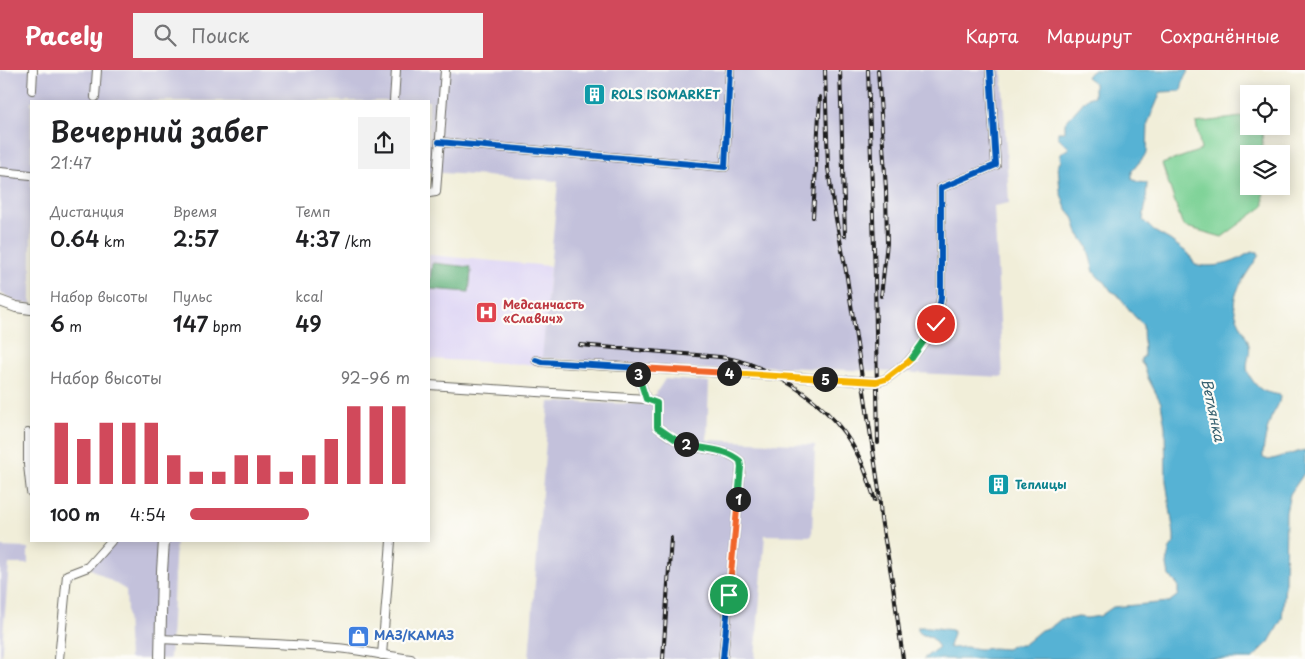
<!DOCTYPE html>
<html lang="ru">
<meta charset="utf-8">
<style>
:root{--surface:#fff;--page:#f2f2f2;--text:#202124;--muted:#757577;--accent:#d1495b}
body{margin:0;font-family:"Playpen Sans",sans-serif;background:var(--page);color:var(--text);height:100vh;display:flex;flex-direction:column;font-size:19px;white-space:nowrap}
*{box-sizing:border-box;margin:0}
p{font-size:16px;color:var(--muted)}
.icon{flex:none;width:28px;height:28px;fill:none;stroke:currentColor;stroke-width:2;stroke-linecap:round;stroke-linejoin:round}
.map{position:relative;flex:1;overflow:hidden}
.drawer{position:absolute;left:30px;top:30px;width:400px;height:442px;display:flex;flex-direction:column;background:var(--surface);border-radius:0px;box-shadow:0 2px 12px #0003}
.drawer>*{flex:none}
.buttons{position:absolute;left:1240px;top:15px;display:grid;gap:10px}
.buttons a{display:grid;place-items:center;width:50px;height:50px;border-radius:0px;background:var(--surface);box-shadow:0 2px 12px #0003;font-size:25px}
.pin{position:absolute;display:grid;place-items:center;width:42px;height:42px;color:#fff;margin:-21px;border:2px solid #fff;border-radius:50%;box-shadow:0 1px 5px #0007}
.km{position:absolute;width:25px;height:25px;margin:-12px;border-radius:50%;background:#222;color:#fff;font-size:14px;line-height:25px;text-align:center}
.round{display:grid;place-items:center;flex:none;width:52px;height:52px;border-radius:0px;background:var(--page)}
.headline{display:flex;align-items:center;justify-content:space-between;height:85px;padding:0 20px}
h1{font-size:28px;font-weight:600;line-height:38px}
.figures{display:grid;grid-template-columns:repeat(3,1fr);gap:8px;height:85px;padding:5px 20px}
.figures div{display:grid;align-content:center}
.figures b{font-size:21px;font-weight:600}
.figures small{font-size:14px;font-weight:400}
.figures p{font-size:14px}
.chart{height:140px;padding:10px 20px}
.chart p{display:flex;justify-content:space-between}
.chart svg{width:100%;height:90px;margin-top:5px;stroke:var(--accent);stroke-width:6}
ul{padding:0 20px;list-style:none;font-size:16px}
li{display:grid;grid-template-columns:80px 60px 1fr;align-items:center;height:38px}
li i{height:12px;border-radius:6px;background:var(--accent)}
header{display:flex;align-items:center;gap:30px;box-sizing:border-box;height:70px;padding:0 25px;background:var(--accent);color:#fff}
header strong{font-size:24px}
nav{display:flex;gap:28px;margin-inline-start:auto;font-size:18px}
.search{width:350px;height:45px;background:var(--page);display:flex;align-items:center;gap:12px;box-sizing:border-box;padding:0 18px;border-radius:0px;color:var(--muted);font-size:19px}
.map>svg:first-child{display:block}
.built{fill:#ded5f5}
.industrial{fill:#c3c1db}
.green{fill:#7bd195;stroke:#4c7658}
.forest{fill:#64b37e;stroke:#40684d}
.water{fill:#56b2d4;stroke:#396778}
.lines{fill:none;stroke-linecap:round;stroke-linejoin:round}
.minor-casing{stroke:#67665e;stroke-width:10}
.secondary-casing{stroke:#67665e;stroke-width:12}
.minor{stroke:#fff;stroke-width:8}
.secondary{stroke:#fff;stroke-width:10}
.rail-casing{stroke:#1c1c1c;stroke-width:4}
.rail{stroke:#fdfcf7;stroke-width:2;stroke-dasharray:5.5;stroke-linecap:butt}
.cycleway-casing{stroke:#fdfcf7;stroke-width:9}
.cycleway{stroke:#0057b8;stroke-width:6}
.split-1-casing{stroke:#fff;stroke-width:10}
.split-2-casing{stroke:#fff;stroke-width:10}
.split-3-casing{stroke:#fff;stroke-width:10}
.split-4-casing{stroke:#fff;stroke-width:10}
.split-5-casing{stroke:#fff;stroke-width:10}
.split-6-casing{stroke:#fff;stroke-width:10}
.split-7-casing{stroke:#fff;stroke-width:10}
.split-1{stroke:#f0652b;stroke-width:6}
.split-2{stroke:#22a559;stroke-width:6}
.split-3{stroke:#22a559;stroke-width:6}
.split-4{stroke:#f0652b;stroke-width:6}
.split-5{stroke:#f5b400;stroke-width:6}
.split-6{stroke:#f5b400;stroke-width:6}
.split-7{stroke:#22a559;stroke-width:6}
.labels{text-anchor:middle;stroke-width:4.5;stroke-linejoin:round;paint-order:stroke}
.culture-label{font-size:12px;font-weight:bold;fill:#0d838f;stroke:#fdfcf7;text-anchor:start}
.health-label{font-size:12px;font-weight:bold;fill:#be3a42;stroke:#fdfcf7;text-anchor:start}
.shop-label{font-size:12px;font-weight:bold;fill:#366cbe;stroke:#fdfcf7;text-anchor:start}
.water-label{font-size:14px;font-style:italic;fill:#36606f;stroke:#fdfcf7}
</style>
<header>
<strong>Pacely</strong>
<div class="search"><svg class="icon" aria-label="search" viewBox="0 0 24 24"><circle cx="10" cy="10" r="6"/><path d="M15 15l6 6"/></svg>Поиск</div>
<nav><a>Карта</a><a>Маршрут</a><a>Сохранённые</a></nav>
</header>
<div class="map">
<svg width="1305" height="589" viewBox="0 0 1305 589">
<rect width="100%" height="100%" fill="#fdfcf7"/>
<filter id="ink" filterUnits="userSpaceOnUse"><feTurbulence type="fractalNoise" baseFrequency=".02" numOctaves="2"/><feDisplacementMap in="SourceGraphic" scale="10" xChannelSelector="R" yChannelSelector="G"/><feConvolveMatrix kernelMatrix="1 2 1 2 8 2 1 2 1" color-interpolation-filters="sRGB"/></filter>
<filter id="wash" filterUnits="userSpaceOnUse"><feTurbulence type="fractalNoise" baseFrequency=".0096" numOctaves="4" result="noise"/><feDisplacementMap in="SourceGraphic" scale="20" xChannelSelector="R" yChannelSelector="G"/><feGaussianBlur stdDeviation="1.12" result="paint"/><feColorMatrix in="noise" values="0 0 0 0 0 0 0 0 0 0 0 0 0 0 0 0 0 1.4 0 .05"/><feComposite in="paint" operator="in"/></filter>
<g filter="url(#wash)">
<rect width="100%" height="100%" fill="#f1eed9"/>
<!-- built -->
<path class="built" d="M429 185 550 196 542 295 429 289Z"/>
<!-- industrial -->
<g class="industrial">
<path d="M0 0H1002L1009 133 994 136 1003 307 762 296V303L542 288 558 111 429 102V31H31V234L20 233 0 223Z"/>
<path d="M665 309 709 312 707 370 815 375 812 466 765 465 755 589H529L549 332 649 334Z"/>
<path d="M106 471H176L170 589H129L126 520 88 497 108 474Z"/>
<path d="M0 477 28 478V494H9L1 589H0Z"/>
</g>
<!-- green -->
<path class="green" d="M1249 46V56H1262L1263 84H1249V116H1263L1264 136 1222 167 1183 156 1162 94 1201 80 1196 53Z"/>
<!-- forest -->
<path class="forest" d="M433 193 470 197 471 202 469 222 431 219 429 217 432 194Z"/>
<!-- water -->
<path class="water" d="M1094 0H1189L1184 8 1181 21 1161 22 1148 53 1147 83 1132 101V109L1138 112 1147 113 1146 132 1143 150 1154 161 1170 170 1189 184 1195 195C1210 197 1224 196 1239 189 1246 185 1250 181 1258 182L1259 185C1251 198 1238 214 1235 228 1231 245 1245 259 1249 275 1252 287 1242 295 1251 308 1260 322 1265 322 1280 325 1280 334 1275 340 1271 348 1268 356 1262 379 1263 388L1269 390 1305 380V402L1290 424 1286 442 1285 515 1282 549 1269 572 1252 589H923L939 577 931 567 923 565 918 562V557H929L952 560 953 562C953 567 950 571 949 577L951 578 966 577 980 579 993 578 1006 579 1014 575H1023L1041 560 1051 557 1061 549H1068L1078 547 1087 548 1100 546 1113 537 1169 532 1178 525V515L1169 506 1167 495 1169 480 1174 473V465L1166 411 1165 357 1161 333 1148 308 1144 296 1141 293V288L1144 287 1143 254 1135 247 1117 224 1111 221 1105 212 1099 208 1094 202 1087 176 1078 163 1074 149 1065 136 1060 121 1058 95 1061 91C1058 84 1063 82 1069 78L1058 67V62H1065V53L1087 28 1094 26V13L1086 7 1087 5Z"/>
</g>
<g filter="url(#ink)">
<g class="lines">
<defs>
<g id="minor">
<path d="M32 20 33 0"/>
<path d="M95 27 97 0"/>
<path d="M394 31 396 0"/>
<path d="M439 72 725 97 730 0"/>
<path d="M0 102 31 105"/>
<path d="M429 123 436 122 445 0"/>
<path d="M536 290 542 292 876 312 886 309 908 292 918 280 936 254 941 228V118L996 95 990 0"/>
<path d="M639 298 638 304 646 329 657 333V357C665 362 672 369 680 372 700 381 724 377 740 391L741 397 723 589"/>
<path d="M429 315 646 329"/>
<path d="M28 363V395L31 422"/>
<path d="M160 569C219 572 277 573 336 578 361 580 386 586 411 589"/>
<path d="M382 585 391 471"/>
<path d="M59 589 67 505 88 497 111 471"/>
</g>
<g id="secondary">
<path d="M0 231 16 237 31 239"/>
<path d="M160 589 162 501 164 471"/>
</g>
</defs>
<!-- minor casing -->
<use href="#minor" class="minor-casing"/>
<!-- secondary casing -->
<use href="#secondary" class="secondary-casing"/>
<!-- minor -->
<use href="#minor" class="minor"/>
<!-- secondary -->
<use href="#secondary" class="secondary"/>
<defs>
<g id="rail">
<path d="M825 0 828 98 833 133 846 201 861 301 879 420 881 449 892 509 903 589"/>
<path d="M840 0 845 166"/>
<path d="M868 0 875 207 878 373"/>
<path d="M878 0 886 119 887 173 881 226"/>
<path d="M813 147 820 27"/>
<path d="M580 275 720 287C727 288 735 289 743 292 755 295 766 301 778 307 813 326 841 351 859 387 866 400 870 416 875 430"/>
<path d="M663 589 671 468"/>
</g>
</defs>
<!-- rail casing -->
<use href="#rail" class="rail-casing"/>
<!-- rail -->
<use href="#rail" class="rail"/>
<defs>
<g id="cycleway">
<path d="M439 72 725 97 730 0"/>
<path d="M536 290 542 292 876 312 886 309 908 292 918 280 936 254 941 228V118L996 95 990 0"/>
<path d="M639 298 638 304 646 329 657 333V357C665 362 672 369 680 372 700 381 724 377 740 391L741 397 723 589"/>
</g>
</defs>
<!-- cycleway casing -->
<use href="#cycleway" class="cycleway-casing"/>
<!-- cycleway -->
<use href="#cycleway" class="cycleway"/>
</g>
</g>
<g class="lines" filter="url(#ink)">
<defs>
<path id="split-1" d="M729 525 738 429"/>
<path id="split-2" d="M686 374C704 380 726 378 740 391L741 397 738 429"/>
<path id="split-3" d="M638 304 646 329 657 333V357L679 372 686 374"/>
<path id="split-4" d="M638 304 639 298 729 303"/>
<path id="split-5" d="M729 303 825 309"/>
<path id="split-6" d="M825 309 876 312 886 309 908 292 912 288"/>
<path id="split-7" d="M912 288 936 254"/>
</defs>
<!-- split-1 casing -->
<use href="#split-1" class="split-1-casing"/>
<!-- split-2 casing -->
<use href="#split-2" class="split-2-casing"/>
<!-- split-3 casing -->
<use href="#split-3" class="split-3-casing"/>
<!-- split-4 casing -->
<use href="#split-4" class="split-4-casing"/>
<!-- split-5 casing -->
<use href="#split-5" class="split-5-casing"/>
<!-- split-6 casing -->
<use href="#split-6" class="split-6-casing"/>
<!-- split-7 casing -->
<use href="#split-7" class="split-7-casing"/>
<!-- split-1 -->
<use href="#split-1" class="split-1"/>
<!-- split-2 -->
<use href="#split-2" class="split-2"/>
<!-- split-3 -->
<use href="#split-3" class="split-3"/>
<!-- split-4 -->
<use href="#split-4" class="split-4"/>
<!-- split-5 -->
<use href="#split-5" class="split-5"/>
<!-- split-6 -->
<use href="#split-6" class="split-6"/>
<!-- split-7 -->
<use href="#split-7" class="split-7"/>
</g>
<!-- icons -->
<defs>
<symbol id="building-square" viewBox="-11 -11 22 22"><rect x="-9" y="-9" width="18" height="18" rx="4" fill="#0f9aa8" stroke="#fdfcf7"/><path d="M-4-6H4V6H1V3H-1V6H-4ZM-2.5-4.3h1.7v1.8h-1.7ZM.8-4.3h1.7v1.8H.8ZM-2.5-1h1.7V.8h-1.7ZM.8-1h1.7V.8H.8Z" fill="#fff"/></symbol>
<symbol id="hospital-square" viewBox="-11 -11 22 22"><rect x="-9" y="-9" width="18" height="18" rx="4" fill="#e0444e" stroke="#fdfcf7"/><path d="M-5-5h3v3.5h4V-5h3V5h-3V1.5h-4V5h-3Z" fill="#fff"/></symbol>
<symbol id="shop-square" viewBox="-11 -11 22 22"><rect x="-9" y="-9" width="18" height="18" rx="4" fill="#3f7fe0" stroke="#fdfcf7"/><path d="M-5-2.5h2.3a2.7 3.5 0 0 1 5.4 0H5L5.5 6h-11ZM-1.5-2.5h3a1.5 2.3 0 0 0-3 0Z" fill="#fff"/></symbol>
</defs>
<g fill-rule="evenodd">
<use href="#building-square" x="582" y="12" width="25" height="25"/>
<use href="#hospital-square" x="474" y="230" width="25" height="25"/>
<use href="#building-square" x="986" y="402" width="25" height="25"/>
<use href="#shop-square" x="346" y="554" width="25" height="25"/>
</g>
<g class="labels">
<!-- culture labels -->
<g class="culture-label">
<text x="611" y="29">ROLS ISOMARKET</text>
<text x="1015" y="419">Теплицы</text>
</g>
<!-- health labels -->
<g class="health-label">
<text x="503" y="239">Медсанчасть<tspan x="503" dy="14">«Славич»</tspan></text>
</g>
<!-- shop labels -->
<g class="shop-label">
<text x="374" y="570">МАЗ/КАМАЗ</text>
</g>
<!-- water labels -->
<g class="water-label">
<text transform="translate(1213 340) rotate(78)" y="5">Ветлянка</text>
</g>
</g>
</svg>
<div class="buttons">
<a><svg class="icon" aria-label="locate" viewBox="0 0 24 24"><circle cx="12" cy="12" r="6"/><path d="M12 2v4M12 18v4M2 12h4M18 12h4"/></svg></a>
<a><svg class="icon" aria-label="layers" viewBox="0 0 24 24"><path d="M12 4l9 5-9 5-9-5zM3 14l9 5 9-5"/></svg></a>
</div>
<div class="pin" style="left:729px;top:525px;background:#1e9e55"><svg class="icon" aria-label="arrive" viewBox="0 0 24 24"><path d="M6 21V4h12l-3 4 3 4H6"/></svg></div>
<div class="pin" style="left:936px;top:254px;background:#d93025"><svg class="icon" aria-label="check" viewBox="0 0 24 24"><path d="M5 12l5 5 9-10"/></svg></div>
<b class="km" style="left:738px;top:429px">1</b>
<b class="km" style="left:686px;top:374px">2</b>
<b class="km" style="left:638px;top:304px">3</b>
<b class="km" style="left:729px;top:303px">4</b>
<b class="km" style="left:825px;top:309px">5</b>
<section class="drawer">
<div class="headline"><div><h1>Вечерний забег</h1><p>21:47</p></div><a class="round"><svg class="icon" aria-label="share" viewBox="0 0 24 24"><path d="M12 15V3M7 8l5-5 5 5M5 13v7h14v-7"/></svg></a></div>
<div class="figures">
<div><p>Дистанция</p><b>0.64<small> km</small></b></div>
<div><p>Время</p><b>2:57</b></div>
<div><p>Темп</p><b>4:37<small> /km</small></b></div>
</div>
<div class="figures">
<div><p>Набор высоты</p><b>6<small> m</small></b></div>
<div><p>Пульс</p><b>147<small> bpm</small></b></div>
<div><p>kcal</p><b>49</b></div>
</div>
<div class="chart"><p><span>Набор высоты</span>92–96 m</p>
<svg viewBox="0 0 160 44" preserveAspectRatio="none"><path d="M5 44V14M15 44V22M25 44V14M35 44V14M45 44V14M55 44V30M65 44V38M75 44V38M85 44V30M95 44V30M105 44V38M115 44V30M125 44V22M135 44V6M145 44V6M155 44V6"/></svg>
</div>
<ul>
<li><b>100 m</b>4:54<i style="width:54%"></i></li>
</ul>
</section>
</div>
